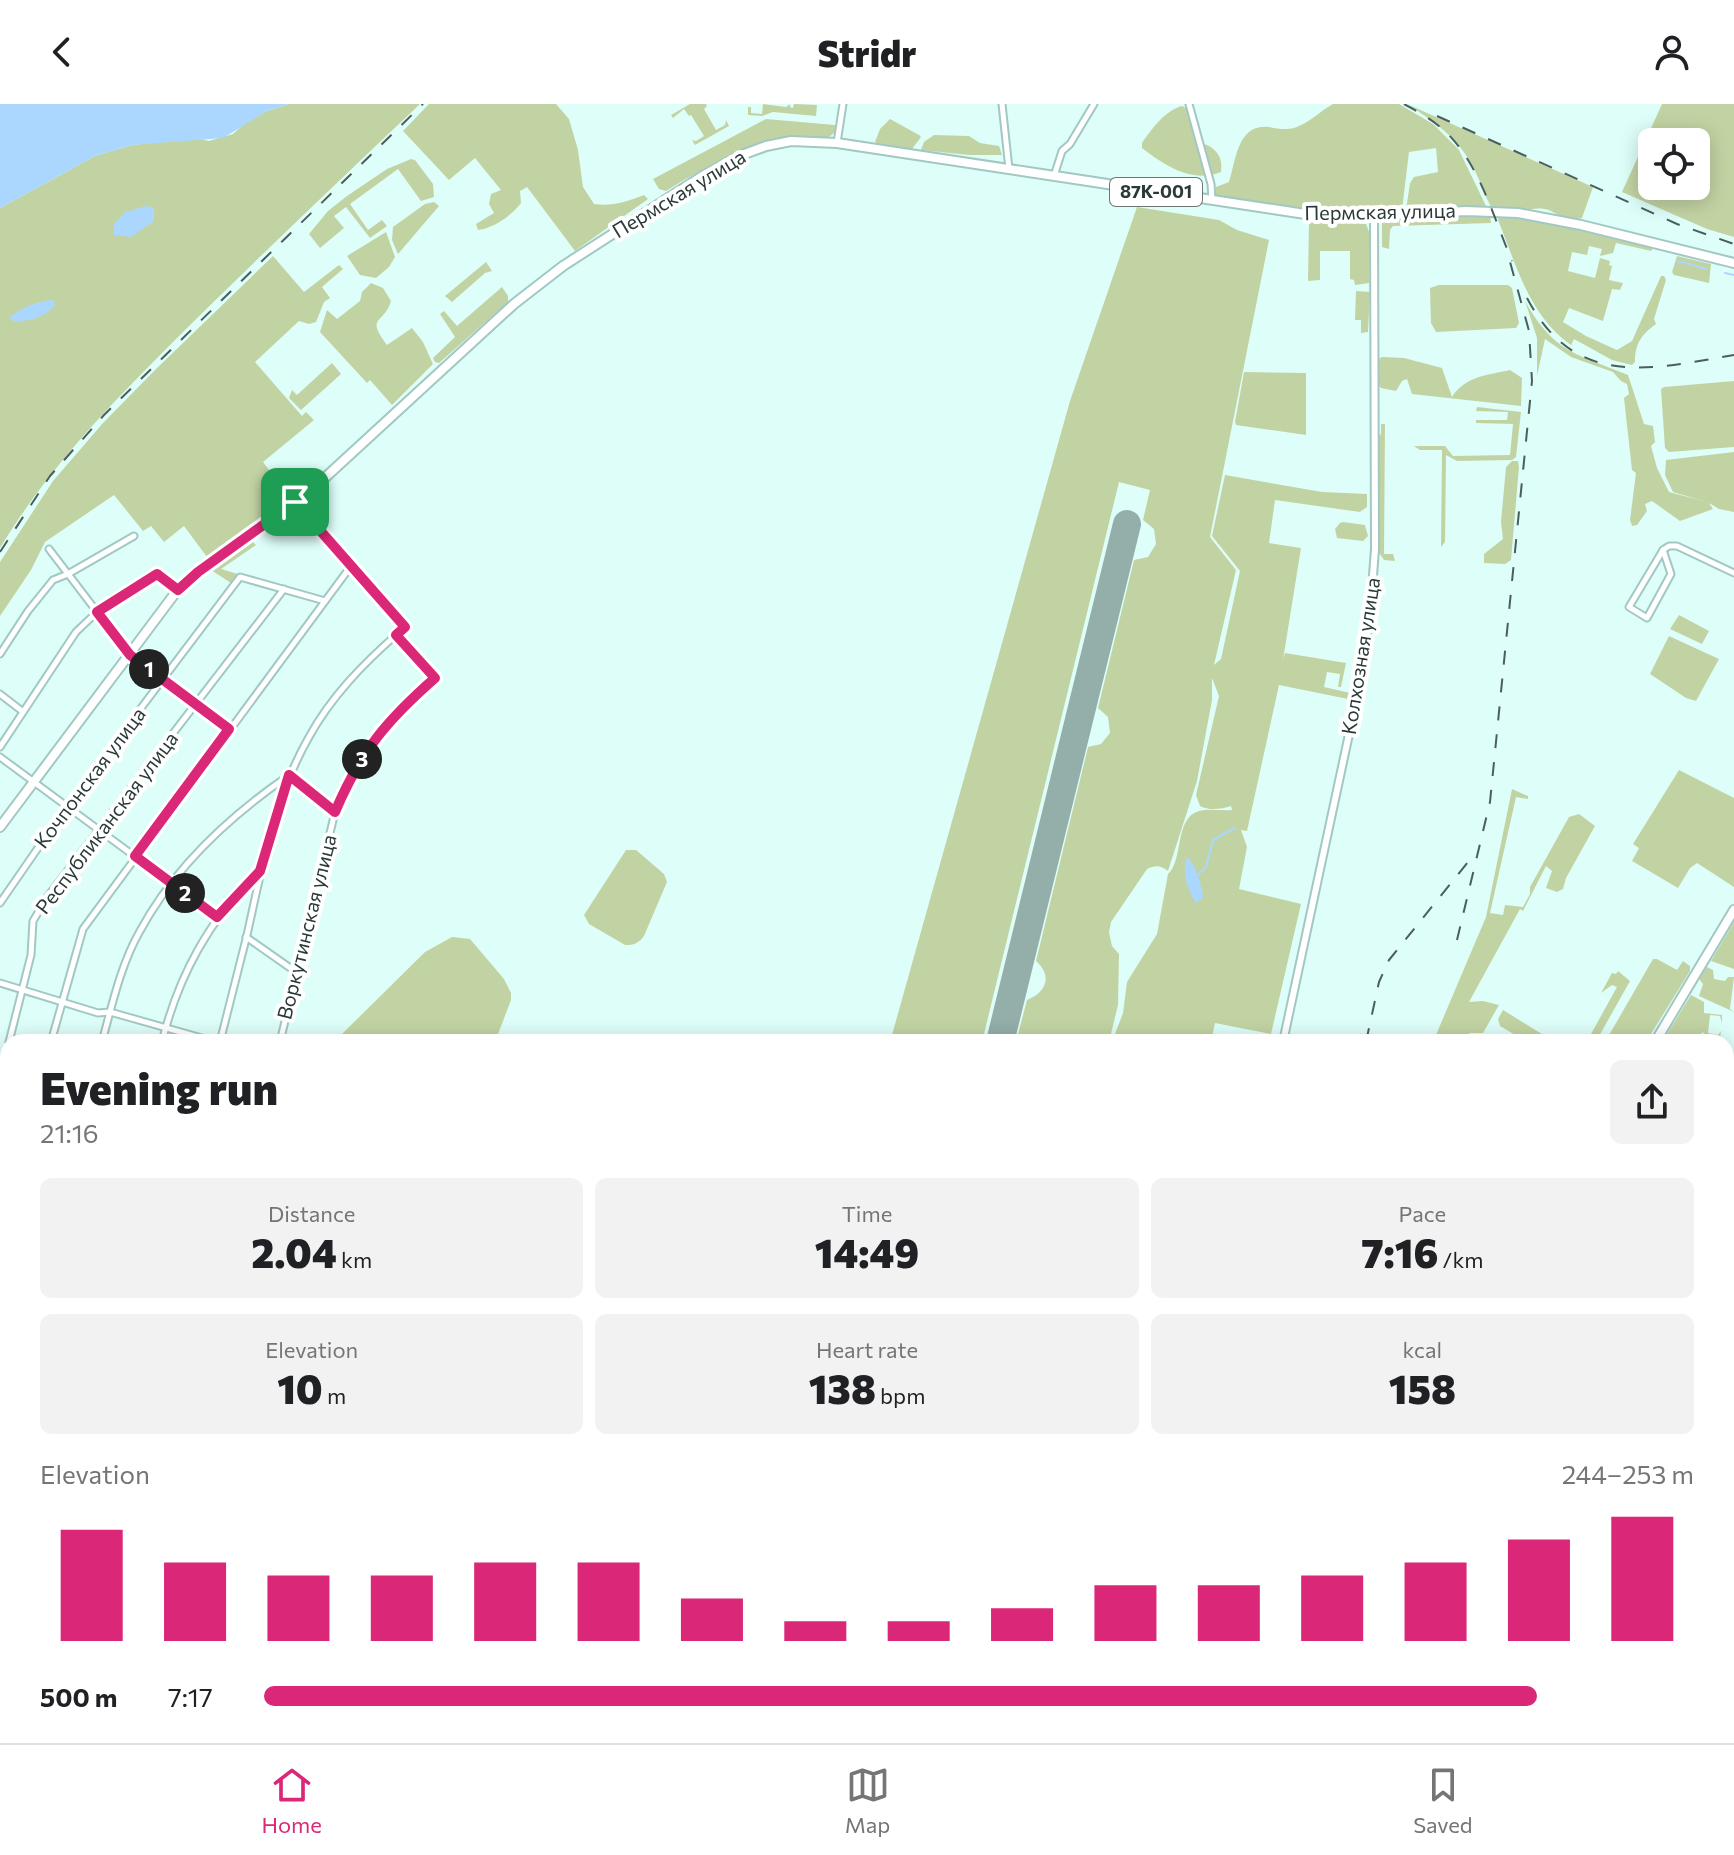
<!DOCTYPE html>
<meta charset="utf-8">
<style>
:root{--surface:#fff;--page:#f2f2f2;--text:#202124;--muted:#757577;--line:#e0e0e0;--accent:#db2777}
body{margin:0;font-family:Commissioner,sans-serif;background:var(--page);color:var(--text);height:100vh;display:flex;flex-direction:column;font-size:30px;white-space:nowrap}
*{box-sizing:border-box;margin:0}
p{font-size:26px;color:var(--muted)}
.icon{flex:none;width:44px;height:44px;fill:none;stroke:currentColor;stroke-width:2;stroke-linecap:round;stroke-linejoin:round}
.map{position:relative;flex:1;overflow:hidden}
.panel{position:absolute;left:0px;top:930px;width:1734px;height:710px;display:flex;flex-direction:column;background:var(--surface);border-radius:24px 24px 0 0;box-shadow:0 4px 20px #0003}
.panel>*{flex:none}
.controls{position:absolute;left:1638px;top:24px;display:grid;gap:16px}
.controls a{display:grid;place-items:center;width:72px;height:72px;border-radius:12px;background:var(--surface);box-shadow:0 4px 20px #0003;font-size:40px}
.pin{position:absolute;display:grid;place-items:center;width:68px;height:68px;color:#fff;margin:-34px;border-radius:16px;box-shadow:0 4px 12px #0006}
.km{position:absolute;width:40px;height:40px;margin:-20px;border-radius:50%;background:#222;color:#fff;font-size:22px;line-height:40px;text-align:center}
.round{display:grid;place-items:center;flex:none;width:84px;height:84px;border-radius:12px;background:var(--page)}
.headline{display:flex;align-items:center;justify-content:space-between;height:136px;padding:0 40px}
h1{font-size:44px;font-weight:800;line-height:60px}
.stats{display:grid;grid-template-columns:repeat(3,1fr);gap:12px;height:136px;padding:8px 40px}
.stats div{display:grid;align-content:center;border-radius:12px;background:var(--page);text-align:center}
.stats b{font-size:40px;font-weight:800}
.stats small{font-size:22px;font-weight:400}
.stats p{font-size:22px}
.chart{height:224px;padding:16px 40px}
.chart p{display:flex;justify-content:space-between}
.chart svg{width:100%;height:144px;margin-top:8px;stroke:var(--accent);stroke-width:6}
ul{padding:0 40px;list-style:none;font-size:26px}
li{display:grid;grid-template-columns:128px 96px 1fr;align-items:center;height:60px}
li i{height:20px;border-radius:10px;background:var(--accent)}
header{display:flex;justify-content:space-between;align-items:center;height:104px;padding:0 40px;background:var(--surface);font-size:36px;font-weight:800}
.tab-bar{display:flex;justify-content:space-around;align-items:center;height:112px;border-top:2px solid var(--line);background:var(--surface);font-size:22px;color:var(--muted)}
.tab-bar a{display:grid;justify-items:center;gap:4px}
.tab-bar .current{color:var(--accent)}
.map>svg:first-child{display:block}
.green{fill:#c2d3a3;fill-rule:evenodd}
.water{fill:#abd6fe}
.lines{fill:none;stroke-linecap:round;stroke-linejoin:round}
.stream{stroke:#abd6fe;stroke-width:2}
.runway{stroke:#94aeaa;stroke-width:28}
.minor-casing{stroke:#a1c8c3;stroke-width:9}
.tertiary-casing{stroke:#a1c8c3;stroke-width:10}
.primary-casing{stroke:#a1c8c3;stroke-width:12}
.minor{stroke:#fff;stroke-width:5}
.tertiary{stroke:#fff;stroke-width:6}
.primary{stroke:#fff;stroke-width:8}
.rail{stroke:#4b5e5b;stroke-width:2;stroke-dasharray:14 14;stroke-linecap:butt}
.route-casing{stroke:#fff;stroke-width:16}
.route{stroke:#db2777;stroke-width:10}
.labels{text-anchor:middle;stroke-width:8;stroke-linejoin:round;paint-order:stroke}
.shield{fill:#fff;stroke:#6a7574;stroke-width:2}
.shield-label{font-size:18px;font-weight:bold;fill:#2a3a38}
.street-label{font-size:20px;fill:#2a3a38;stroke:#fff}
</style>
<header><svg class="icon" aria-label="back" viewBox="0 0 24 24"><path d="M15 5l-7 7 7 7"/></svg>Stridr<svg class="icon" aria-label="person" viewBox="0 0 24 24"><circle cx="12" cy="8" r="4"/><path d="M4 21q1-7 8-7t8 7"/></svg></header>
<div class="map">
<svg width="1734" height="1639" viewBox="0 0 1734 1639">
<rect width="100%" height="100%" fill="#defef9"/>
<!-- green -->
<g class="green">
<path d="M289 0H420C341 75 262 150 184 227 116 295 50 361 0 444V104L95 52 132 41 196 34 209 37 233 30 246 18 267 7Z"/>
<path d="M429 0H556L569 15 578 46 583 83 594 100C611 103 629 97 644 91L648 95 575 147 527 83 520 87 521 99C511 112 494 124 478 126L476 120 494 109 489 100 491 90 501 86 475 54 449 76 403 27Z"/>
<path d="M690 0H706L707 2 704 5 716 26 725 21 726 16 729 22 695 41 692 36 696 37 704 32 691 11 689 12 684 5 673 14 671 11Z"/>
<path d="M763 0 786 3 790 0V3L793 4 794 0 817 1 816 12 773 8 762 12 748 11V3H751V9L762 10Z"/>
<path d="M1333 0H1399L1433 20 1459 46 1487 104 1406 106 1410 79 1414 73 1438 68 1436 44 1409 48 1402 106 1346 108 1301 105 1216 93V83L1229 78C1236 55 1238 19 1269 23 1280 25 1290 27 1301 21 1312 16 1322 6 1333 0Z"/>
<path d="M1407 0 1593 83 1582 114C1570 117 1560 112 1551 107 1541 103 1533 105 1525 106 1514 107 1502 104 1491 103 1485 92 1481 79 1475 67 1460 35 1436 19 1407 0Z"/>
<path d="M1662 0H1734V133L1707 125 1622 88ZM1652 38H1696V82H1652Z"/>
<path d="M1182 2 1186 4 1197 38C1213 41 1224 51 1221 68 1192 80 1164 61 1142 44V39C1152 25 1164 7 1182 2Z"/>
<path d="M766 15 835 21V28L828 34C760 27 722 54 666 87L659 85 653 75Z"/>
<path d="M890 15 919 31 921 33 912 45 883 43 875 38 880 25Z"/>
<path d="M934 31 969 32 980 39 999 42 1002 51H969L921 46 924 38Z"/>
<path d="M411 55 415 56 433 80 434 93 421 97 398 65 350 100 368 126 382 116 387 122 370 134 346 103 334 112 344 124 320 144 309 130 328 107 347 92 387 65Z"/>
<path d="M434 98 439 102 398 150 392 136 393 123 425 100Z"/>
<path d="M1137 103 1219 116 1237 126 1269 136 1210 433 1236 466 1214 561 1221 555 1240 467 1212 432 1225 371 1322 388 1367 390V403L1360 408 1275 396 1269 439 1301 444 1283 556 1285 549 1346 559 1341 583H1338L1340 570 1327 568 1324 583 1350 589 1353 592 1348 603V595L1279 581 1247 727 1241 726 1247 743 1239 785 1301 800 1271 930 1215 919 1211 938H1112L1123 909 1127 878 1157 830 1168 770C1184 755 1174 714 1199 707 1209 704 1221 707 1232 706L1231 702C1221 705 1210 707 1200 702L1196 691 1219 592 1212 574V596L1197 677 1168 767C1161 761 1155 761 1147 765L1111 818 1109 828 1112 842 1119 850 1118 901 1109 938H1016L1027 896C1046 889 1053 872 1036 857L1088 643 1101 640 1110 629 1108 613 1098 604 1134 456 1148 453 1156 440 1154 425 1143 416 1150 386 1119 378 982 938H890L1070 297Z"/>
<path d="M1488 110 1490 111 1491 119 1393 122 1390 126 1389 145 1382 143V119L1387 115Z"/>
<path d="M1500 111 1544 116 1545 120 1555 121 1558 119 1654 143 1651 147 1616 139 1613 149 1600 152 1602 145 1589 142 1587 151 1572 148 1568 167 1595 174 1600 154 1610 157 1609 161 1612 162 1609 176 1623 179 1620 186 1612 185 1603 217 1569 204 1563 218 1586 232 1617 246 1632 237 1661 172H1664L1666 176 1654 215 1656 220C1641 231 1635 240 1635 258L1632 261 1612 256 1574 235 1571 241C1529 212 1516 160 1498 116Z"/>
<path d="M1309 118 1366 120 1370 130 1369 179 1355 181 1354 176 1350 175V147H1320V176L1308 177Z"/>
<path d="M386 128 395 153 389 163 376 174 360 171 347 152Z"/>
<path d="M273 152 304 188 339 161 343 165 322 183 330 194 324 198 316 218 309 220 299 217 255 258 302 312 306 308 314 316 263 358 290 394 207 453 184 422 164 438 151 422 143 427 114 391 45 438 31 466 0 512V458L53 377 103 319 155 266Z"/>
<path d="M1677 152 1711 160 1709 179 1674 171 1672 168Z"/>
<path d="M486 158 492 167 485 169 452 198 445 192Z"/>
<path d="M371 179 383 184 391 197C384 221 365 211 387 241L412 224 423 238 433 260 392 301 370 276 367 279 320 228 327 206 337 215 360 197 362 188Z"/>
<path d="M1439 181H1508L1512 184 1519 219 1516 224 1436 228 1431 219 1430 184Z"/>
<path d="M502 183 508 192V198L439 259 435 258 433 254 455 233 440 210 444 207 457 222Z"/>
<path d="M1356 187 1370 188 1368 228 1361 229V216H1355Z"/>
<path d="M1525 197C1554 249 1577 250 1628 271L1644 320 1653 322 1655 338 1651 342 1657 364 1669 388 1703 397 1673 388 1665 371 1666 356 1734 348V408L1719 405 1709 399 1713 405 1680 417 1652 397 1645 400 1647 407 1637 421 1632 422 1630 416 1636 369 1632 366 1624 294 1629 290 1627 280 1621 277 1613 268 1571 253 1545 235 1537 272V234Z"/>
<path d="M1382 253 1404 254 1442 264 1452 293C1465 272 1488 271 1510 266L1522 274 1521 302 1412 290 1407 275 1402 277 1396 287 1381 284 1377 280V256Z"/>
<path d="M332 259 341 270 301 306 289 294 292 286 297 291Z"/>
<path d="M1244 268 1306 269V331L1236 321 1235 318Z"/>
<path d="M1734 277V343L1669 348 1665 344 1661 285 1664 283Z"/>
<path d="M1477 303 1521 308 1516 353 1512 356 1457 357 1446 351 1445 438 1441 443 1442 346H1420L1414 342H1445L1453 352 1510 351 1513 320 1476 319V316H1507L1508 308 1476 307Z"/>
<path d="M1381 320H1385L1384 450H1393L1395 457 1384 456 1378 447 1377 334 1381 330Z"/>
<path d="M1512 357H1518L1519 363 1511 456 1505 460 1484 459V450L1503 435 1501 418 1506 363Z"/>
<path d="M1343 418 1365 421 1368 432 1363 437 1337 434 1335 425 1340 419Z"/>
<path d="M251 436 256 441 221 465 238 470 231 479 211 466 207 467Z"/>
<path d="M1679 511 1709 527 1702 540 1670 525Z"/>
<path d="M1669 532 1719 555 1696 597 1686 594 1650 570Z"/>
<path d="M1679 666 1734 694V783L1697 759 1690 764 1678 784 1632 757 1639 744 1633 740Z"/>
<path d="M1512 685 1528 692V695L1516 693 1490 809 1503 811 1505 801 1523 803 1530 790V783L1569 713 1579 710 1595 722 1566 774 1563 785 1557 788 1546 784 1552 767 1546 762 1523 807 1520 805 1469 898 1483 897 1499 901 1483 929H1470L1461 938H1433L1486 813Z"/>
<path d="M626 746H636L664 770 667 778 644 832C638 840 634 841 625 841L589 820 584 811Z"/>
<path d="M1734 818V865L1711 857Z"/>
<path d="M452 833 470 835 504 875 511 889V896L495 938H337L342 930 425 848Z"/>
<path d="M1653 855H1657L1677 866 1683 857 1690 862V867L1646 938H1605Z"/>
<path d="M1707 863 1713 866 1714 875 1725 877 1728 873H1734L1730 905 1734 908 1699 892 1703 880 1699 875Z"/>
<path d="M1618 867 1630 877 1598 934 1591 930 1617 883 1612 881 1601 889 1612 869 1616 870Z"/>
<path d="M1691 891 1704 898V909L1722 911V919L1720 912 1710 911 1708 929 1718 931 1721 927 1720 935 1711 934 1702 928 1701 933 1712 938H1662Z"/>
<path d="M1503 906 1542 930 1537 937 1527 938 1500 922 1498 915Z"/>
<path d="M1734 996V1049L1730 1065 1734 1066V1070L1728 1108 1729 1119H1726V1001L1733 1002Z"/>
<path d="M0 1054 8 1096V1164L0 1162Z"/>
<path d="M0 1547 8 1565V1632H38L41 1639H0Z"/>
<path d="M408 1632H527L526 1639H409Z"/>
<path d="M677 1632H814L812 1639H674Z"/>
<path d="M845 1632H919V1639H843Z"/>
</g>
<!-- water -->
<g class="water">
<path d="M0 0H289L267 7 223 34 132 41 95 52 0 104Z"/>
<path d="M146 102 154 104V117L131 133 114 131V120L125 108Z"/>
<path d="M54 196 55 201C45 214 31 216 15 218L9 214C22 203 37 197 54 196Z"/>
<path d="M1187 753C1195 760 1202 781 1203 793L1196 799C1188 788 1181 766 1187 753Z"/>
</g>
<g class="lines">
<!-- stream -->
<g class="stream">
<path d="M1677 157 1707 165"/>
<path d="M1725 169 1734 171"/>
<path d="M1197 772 1206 763 1213 736 1235 724"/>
</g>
<!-- runway -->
<g class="runway">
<path d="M1000 938 1127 420"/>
<path d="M828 1639 829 1632"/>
</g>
<defs>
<g id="minor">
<path d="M1002 0 1009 65"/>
<path d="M1189 0 1211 80 1212 96"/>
<path d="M837 39 843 0"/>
<path d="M1054 72 1062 47 1070 40 1094 0"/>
<path d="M49 445 130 551 229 625"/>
<path d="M1663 446 1671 470 1647 514 1629 503Z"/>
<path d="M1663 446 1669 442H1677L1734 469"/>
<path d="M0 550 28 507 53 476 68 470 134 432"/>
<path d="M0 590 22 607"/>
<path d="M0 643 76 528 97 508 157 470 178 486"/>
<path d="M0 653 217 813"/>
<path d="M289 671 335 708"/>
<path d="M0 799 67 702 240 473 325 497"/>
<path d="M246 833 296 868"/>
<path d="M0 879 98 909 110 908 216 938"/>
<path d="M9 938 31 851 33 817 48 792 284 485"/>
<path d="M51 938 83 825 351 462"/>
<path d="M102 938C112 901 121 860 140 827 174 764 230 712 288 672"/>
<path d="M162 938C178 873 210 813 259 768"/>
<path d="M220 938C229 902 238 867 247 831 262 764 274 694 309 633 331 593 362 561 396 531"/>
<path d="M280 938 335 708C361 647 386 617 435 574L396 531 405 523 295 398"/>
<path d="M0 976 8 944"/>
<path d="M0 1040 8 1042"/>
<path d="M0 1213 8 1214"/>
<path d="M1726 1251 1734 1209"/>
<path d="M0 1542 8 1560"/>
<path d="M40 1632 43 1639"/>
<path d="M299 1632 302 1639"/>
<path d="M350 1632 352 1639"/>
</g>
<g id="tertiary">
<path d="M1283 938 1360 579 1370 511 1375 445 1374 112"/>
<path d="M1726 1258 1734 1260"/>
<path d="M0 1415 8 1412"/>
<path d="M247 1632 251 1639"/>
<path d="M97 1639 112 1632"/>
<path d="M1136 1639 1138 1632"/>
<path d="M1657 1639V1632"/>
</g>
<g id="primary">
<path d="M0 723 176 488 191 473 317 381 514 200 563 162 704 71 739 52 766 42 791 37 837 39 1312 111 1374 112 1466 107 1518 109 1581 121 1734 159"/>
<path d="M1655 938 1734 806"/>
<path d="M1507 1639 1508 1632"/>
</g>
</defs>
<!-- minor casing -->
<use href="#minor" class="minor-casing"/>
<!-- tertiary casing -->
<use href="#tertiary" class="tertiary-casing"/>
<!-- primary casing -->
<use href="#primary" class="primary-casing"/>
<!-- minor -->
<use href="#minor" class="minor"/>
<!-- tertiary -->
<use href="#tertiary" class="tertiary"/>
<!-- primary -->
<use href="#primary" class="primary"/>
<!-- rail -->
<g class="rail">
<path d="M1404 0C1419 8 1434 17 1446 28 1480 61 1494 115 1512 157"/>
<path d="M1437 12 1677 120 1734 140"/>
<path d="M1527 194C1575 286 1651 265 1734 251"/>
<path d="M0 448 50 372 104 311 423 0"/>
<path d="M1457 836 1490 698 1532 277 1529 227 1507 147"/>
<path d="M1366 938 1379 878 1389 856 1472 753"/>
</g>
</g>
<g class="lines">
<defs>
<path id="route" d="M295 398 405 523 396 531 435 574C386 617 361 647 335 708L289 671 260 767 217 813 135 752 229 625 130 551 97 508 157 470 178 486 198 468Z"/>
</defs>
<!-- route casing -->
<use href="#route" class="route-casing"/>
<!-- route -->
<use href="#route" class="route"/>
</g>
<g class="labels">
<!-- shield labels -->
<rect class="shield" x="1110" y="74" width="92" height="28" rx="6"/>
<g class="shield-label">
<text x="1156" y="94">87К-001</text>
</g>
<!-- street labels -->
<g class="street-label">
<text transform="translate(679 90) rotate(-31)" y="7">Пермская улица</text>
<text transform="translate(1380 108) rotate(-1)" y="7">Пермская улица</text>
<text transform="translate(1361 552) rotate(-81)" y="7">Колхозная улица</text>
<text transform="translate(90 674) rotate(-53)" y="7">Кочпонская улица</text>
<text transform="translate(107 719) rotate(-53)" y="7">Республиканская улица</text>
<text transform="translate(307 823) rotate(-76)" y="7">Воркутинская улица</text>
</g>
</g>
</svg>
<div class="controls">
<a><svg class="icon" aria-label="locate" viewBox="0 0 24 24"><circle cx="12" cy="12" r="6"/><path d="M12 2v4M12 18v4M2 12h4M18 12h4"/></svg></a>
</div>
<div class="pin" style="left:295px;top:398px;background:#1e9e55"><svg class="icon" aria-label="arrive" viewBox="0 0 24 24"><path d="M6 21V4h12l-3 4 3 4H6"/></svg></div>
<b class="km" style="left:149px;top:565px">1</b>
<b class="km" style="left:185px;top:789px">2</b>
<b class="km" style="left:362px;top:655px">3</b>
<section class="panel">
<div class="headline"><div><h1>Evening run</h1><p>21:16</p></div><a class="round"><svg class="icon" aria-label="share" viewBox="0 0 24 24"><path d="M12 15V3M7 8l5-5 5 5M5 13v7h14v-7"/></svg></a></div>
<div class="stats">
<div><p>Distance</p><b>2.04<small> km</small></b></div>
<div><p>Time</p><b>14:49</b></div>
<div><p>Pace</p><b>7:16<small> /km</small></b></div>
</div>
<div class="stats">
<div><p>Elevation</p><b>10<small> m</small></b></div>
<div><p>Heart rate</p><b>138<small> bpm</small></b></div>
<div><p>kcal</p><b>158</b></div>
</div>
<div class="chart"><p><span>Elevation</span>244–253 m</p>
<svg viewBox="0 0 160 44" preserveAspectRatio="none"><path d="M5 44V10M15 44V20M25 44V24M35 44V24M45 44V20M55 44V20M65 44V31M75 44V38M85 44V38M95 44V34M105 44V27M115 44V27M125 44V24M135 44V20M145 44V13M155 44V6"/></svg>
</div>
<ul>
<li><b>500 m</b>7:17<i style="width:89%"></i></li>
</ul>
</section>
</div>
<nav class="tab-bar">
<a class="current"><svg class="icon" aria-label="home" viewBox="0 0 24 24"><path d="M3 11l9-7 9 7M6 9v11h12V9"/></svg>Home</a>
<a><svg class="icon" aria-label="map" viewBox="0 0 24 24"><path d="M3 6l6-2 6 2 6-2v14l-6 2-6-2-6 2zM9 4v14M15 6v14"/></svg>Map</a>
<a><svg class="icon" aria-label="saved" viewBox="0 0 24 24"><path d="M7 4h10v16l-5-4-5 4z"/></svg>Saved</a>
</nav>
